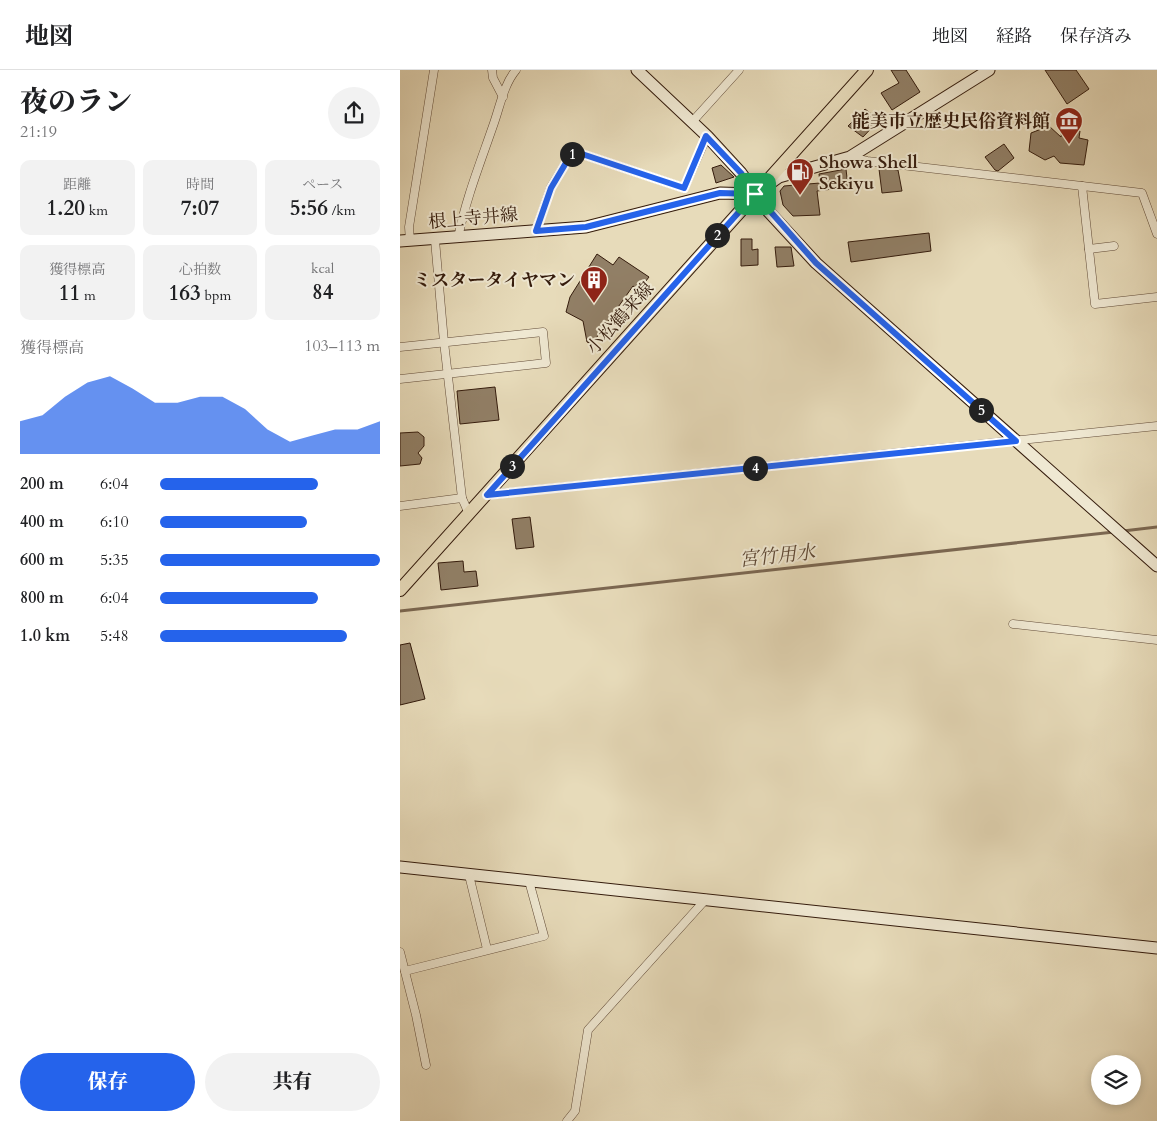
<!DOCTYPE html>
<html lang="ja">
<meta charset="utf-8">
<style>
:root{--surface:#fff;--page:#f2f2f2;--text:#202124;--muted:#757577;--line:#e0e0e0;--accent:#2563eb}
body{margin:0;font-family:Cardo,"Noto Serif JP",serif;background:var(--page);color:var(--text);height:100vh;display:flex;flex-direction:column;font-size:19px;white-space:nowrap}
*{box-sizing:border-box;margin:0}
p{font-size:16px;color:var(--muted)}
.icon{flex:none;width:28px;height:28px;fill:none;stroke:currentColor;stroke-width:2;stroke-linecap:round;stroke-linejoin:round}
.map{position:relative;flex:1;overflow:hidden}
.panel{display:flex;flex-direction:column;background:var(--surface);width:400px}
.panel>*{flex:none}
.fabs{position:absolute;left:691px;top:985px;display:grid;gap:10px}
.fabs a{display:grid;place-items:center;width:50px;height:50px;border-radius:50%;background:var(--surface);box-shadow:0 2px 8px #0003;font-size:25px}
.pin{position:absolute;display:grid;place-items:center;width:42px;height:42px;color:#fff;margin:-21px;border-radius:10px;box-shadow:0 2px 8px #0006}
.km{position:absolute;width:25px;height:25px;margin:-12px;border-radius:50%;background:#222;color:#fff;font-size:14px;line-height:25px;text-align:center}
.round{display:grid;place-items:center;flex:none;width:52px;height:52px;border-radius:26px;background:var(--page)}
.head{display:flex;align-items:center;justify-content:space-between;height:85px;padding:0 20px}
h1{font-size:28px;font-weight:800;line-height:38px}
.figures{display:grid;grid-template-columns:repeat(3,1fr);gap:8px;height:85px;padding:5px 20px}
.figures div{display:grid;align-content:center;border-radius:10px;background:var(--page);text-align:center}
.figures b{font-size:21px;font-weight:800}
.figures small{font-size:14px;font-weight:400}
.figures p{font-size:14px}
.chart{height:140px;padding:10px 20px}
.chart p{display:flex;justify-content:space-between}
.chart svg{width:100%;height:90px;margin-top:5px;fill:var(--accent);opacity:.7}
.primary-button{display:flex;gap:10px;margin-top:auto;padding:10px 20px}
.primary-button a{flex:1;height:58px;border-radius:30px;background:var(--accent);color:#fff;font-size:20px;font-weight:800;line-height:58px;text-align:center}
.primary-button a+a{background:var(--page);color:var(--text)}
ul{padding:0 20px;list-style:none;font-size:16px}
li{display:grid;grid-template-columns:80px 60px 1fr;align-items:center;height:38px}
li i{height:12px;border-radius:6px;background:var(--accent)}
header{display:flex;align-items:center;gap:30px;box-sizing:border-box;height:70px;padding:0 25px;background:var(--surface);border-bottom:1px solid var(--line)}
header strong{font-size:24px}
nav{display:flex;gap:28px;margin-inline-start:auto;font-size:18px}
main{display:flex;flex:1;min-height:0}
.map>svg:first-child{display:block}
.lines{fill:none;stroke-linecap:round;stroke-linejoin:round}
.stream{stroke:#7b6751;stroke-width:3}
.building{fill:#917f66;stroke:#341b0c}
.street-casing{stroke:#614b38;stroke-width:9}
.secondary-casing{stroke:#341b0c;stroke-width:13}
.primary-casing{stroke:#341b0c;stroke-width:14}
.street{stroke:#efe8d2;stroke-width:8}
.secondary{stroke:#efe8d2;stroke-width:11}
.primary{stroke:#e7dbba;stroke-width:12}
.route-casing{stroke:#fff;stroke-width:10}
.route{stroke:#2563eb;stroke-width:6}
.labels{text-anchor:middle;stroke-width:4;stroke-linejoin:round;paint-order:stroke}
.poi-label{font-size:18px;font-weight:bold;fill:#341b0c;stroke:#efe8d2;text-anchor:end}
.street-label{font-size:18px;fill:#341b0c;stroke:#efe8d2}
.water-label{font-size:19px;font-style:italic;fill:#5d4734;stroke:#efe8d2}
</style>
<header>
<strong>地図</strong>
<nav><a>地図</a><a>経路</a><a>保存済み</a></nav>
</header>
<main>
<section class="panel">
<div class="head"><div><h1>夜のラン</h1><p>21:19</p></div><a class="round"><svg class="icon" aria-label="share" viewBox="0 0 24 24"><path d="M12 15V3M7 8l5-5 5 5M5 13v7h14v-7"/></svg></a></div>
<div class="figures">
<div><p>距離</p><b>1.20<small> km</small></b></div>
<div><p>時間</p><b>7:07</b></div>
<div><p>ペース</p><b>5:56<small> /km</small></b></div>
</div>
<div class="figures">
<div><p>獲得標高</p><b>11<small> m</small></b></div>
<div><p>心拍数</p><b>163<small> bpm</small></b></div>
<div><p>kcal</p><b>84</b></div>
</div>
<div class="chart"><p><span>獲得標高</span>103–113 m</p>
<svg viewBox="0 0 160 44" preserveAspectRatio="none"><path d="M0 44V28L10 25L20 16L30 9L40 6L50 12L60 19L70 19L80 16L90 16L100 22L110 32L120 38L130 35L140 32L150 32L160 28V44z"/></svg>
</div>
<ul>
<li><b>200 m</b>6:04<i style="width:72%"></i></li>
<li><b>400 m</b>6:10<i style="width:67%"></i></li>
<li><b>600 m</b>5:35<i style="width:100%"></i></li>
<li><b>800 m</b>6:04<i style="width:72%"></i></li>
<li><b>1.0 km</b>5:48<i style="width:85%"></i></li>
</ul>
<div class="primary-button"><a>保存</a><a>共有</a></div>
</section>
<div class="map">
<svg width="757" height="1051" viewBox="0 0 757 1051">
<rect width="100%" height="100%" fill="#e7dbba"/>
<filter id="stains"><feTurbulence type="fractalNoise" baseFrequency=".004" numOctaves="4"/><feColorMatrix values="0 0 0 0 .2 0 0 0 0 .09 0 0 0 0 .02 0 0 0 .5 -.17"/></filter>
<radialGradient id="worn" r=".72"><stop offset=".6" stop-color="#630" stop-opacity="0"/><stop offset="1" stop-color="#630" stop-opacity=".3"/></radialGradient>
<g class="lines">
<!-- stream -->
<g class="stream">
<path d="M723 461 757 457"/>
<path d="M0 541 714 462"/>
</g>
</g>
<!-- building -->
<g class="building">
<path d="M491 0H506L520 22 492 40 481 23 499 13Z"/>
<path d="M645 0H676L689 19 667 34Z"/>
<path d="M465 39 479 50 463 67 448 56Z"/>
<path d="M649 56 661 67 662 59 680 61 679 68 688 70 684 95 660 93 654 86 645 90 629 81 631 63Z"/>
<path d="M604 74 614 88 598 101 595 100 585 87Z"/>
<path d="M321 95 334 107 316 113 312 98Z"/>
<path d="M482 98 498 100 502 121 482 123 479 99Z"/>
<path d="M446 99 448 117 417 121 420 145 393 146 383 135 380 121 384 116 420 113 419 104Z"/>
<path d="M529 163 531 181 451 192 448 172Z"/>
<path d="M341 169H352V180L358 179V195L341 196Z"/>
<path d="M375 177H391L394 196 377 197Z"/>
<path d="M197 184 213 195 219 187 249 207 239 220 233 216 192 274 187 272 183 251 166 242 170 227Z"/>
<path d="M95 317 99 350 60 354 57 321Z"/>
<path d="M18 362 24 367V376L18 383 22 388 20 394 0 396V363Z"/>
<path d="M130 447 134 477 116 479 112 449Z"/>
<path d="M63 491 64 502 76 501 78 516 41 520 38 493Z"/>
<path d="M10 573 25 629 0 635V575Z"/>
</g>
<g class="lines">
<defs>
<g id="street">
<path d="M92 0 93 8 103 27"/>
<path d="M292 52 339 0"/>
<path d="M450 87 467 91 742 123 757 164"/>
<path d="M682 116 695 234 757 227"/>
<path d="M136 161 151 117 173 81 284 118 307 66"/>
<path d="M58 168C66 128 81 91 94 53 100 36 104 14 116 0"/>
<path d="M35 170 44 272 62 428 69 444"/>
<path d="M10 171 9 157 34 0"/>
<path d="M689 179 714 176"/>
<path d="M0 277 143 262 146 293 0 309"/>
<path d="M87 425 757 356"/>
<path d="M0 436 62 428"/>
<path d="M613 554 757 570"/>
<path d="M69 805 87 879"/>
<path d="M0 882 16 945 26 995"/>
<path d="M5 901 144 866 129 811"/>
<path d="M167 1051 175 1041 188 960 306 829"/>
</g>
<g id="secondary">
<path d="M237 0 307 66 341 103 368 141 416 193 757 496"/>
<path d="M0 171 186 157 320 123 355 124 379 107 450 87 589 0"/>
<path d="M0 797 757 878"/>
</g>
<path id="primary" d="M0 520 467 0"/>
</defs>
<!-- street casing -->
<use href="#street" class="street-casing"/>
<!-- secondary casing -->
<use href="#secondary" class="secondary-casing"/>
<!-- primary casing -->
<use href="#primary" class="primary-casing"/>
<!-- street -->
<use href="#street" class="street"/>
<!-- secondary -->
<use href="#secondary" class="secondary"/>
<!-- primary -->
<use href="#primary" class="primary"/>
</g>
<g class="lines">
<defs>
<path id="route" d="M355 124 320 123 186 157 136 161 151 118 173 81 284 118 306 66 341 103 355 124 87 425 616 371 416 193 355 124"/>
</defs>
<!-- route casing -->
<use href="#route" class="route-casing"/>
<!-- route -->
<use href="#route" class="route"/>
</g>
<!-- icons -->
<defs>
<symbol id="museum-pin" viewBox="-11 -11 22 30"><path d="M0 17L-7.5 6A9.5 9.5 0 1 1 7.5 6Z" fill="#8f2418" stroke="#efe8d2"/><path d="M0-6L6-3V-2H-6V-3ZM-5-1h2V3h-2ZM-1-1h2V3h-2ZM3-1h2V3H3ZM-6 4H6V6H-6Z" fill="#fff"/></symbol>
<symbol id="fuel-pin" viewBox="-11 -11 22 30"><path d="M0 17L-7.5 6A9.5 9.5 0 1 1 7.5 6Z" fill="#8f2418" stroke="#efe8d2"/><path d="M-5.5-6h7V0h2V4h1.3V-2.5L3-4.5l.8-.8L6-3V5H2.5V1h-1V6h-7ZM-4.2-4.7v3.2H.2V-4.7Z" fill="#fff"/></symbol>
<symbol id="building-pin" viewBox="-11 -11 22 30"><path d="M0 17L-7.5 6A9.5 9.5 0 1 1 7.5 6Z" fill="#8f2418" stroke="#efe8d2"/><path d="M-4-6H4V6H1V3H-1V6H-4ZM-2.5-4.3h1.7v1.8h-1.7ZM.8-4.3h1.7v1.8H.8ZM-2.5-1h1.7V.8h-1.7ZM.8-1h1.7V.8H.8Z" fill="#fff"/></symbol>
</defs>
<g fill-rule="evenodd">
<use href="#museum-pin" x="653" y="35" width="32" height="43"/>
<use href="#fuel-pin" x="384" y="86" width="32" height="43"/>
<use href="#building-pin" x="178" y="194" width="32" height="43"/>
</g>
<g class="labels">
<!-- poi labels -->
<g class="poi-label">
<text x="650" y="57">能美市立歴史民俗資料館</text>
<text x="419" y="98" text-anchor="start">Showa Shell<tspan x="419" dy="21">Sekiyu</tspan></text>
<text x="175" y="216">ミスタータイヤマン</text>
</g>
<!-- street labels -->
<g class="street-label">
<text transform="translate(73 148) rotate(-5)" y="6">根上寺井線</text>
<text transform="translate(220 248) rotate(-48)" y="6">小松鶴来線</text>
</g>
<!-- water labels -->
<g class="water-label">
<text transform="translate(377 485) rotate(-6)" y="7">宮竹用水</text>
</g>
</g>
<rect width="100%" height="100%" filter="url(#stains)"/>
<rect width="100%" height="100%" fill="url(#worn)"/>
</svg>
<div class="fabs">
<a><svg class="icon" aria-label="layers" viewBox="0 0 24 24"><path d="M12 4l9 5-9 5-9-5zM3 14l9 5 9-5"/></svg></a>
</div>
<div class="pin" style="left:355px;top:124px;background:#1e9e55"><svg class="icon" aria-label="arrive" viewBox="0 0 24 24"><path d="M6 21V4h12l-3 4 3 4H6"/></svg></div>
<b class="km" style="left:172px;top:84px">1</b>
<b class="km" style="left:317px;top:165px">2</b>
<b class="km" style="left:112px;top:396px">3</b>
<b class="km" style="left:355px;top:398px">4</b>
<b class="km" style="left:581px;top:340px">5</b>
</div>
</main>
